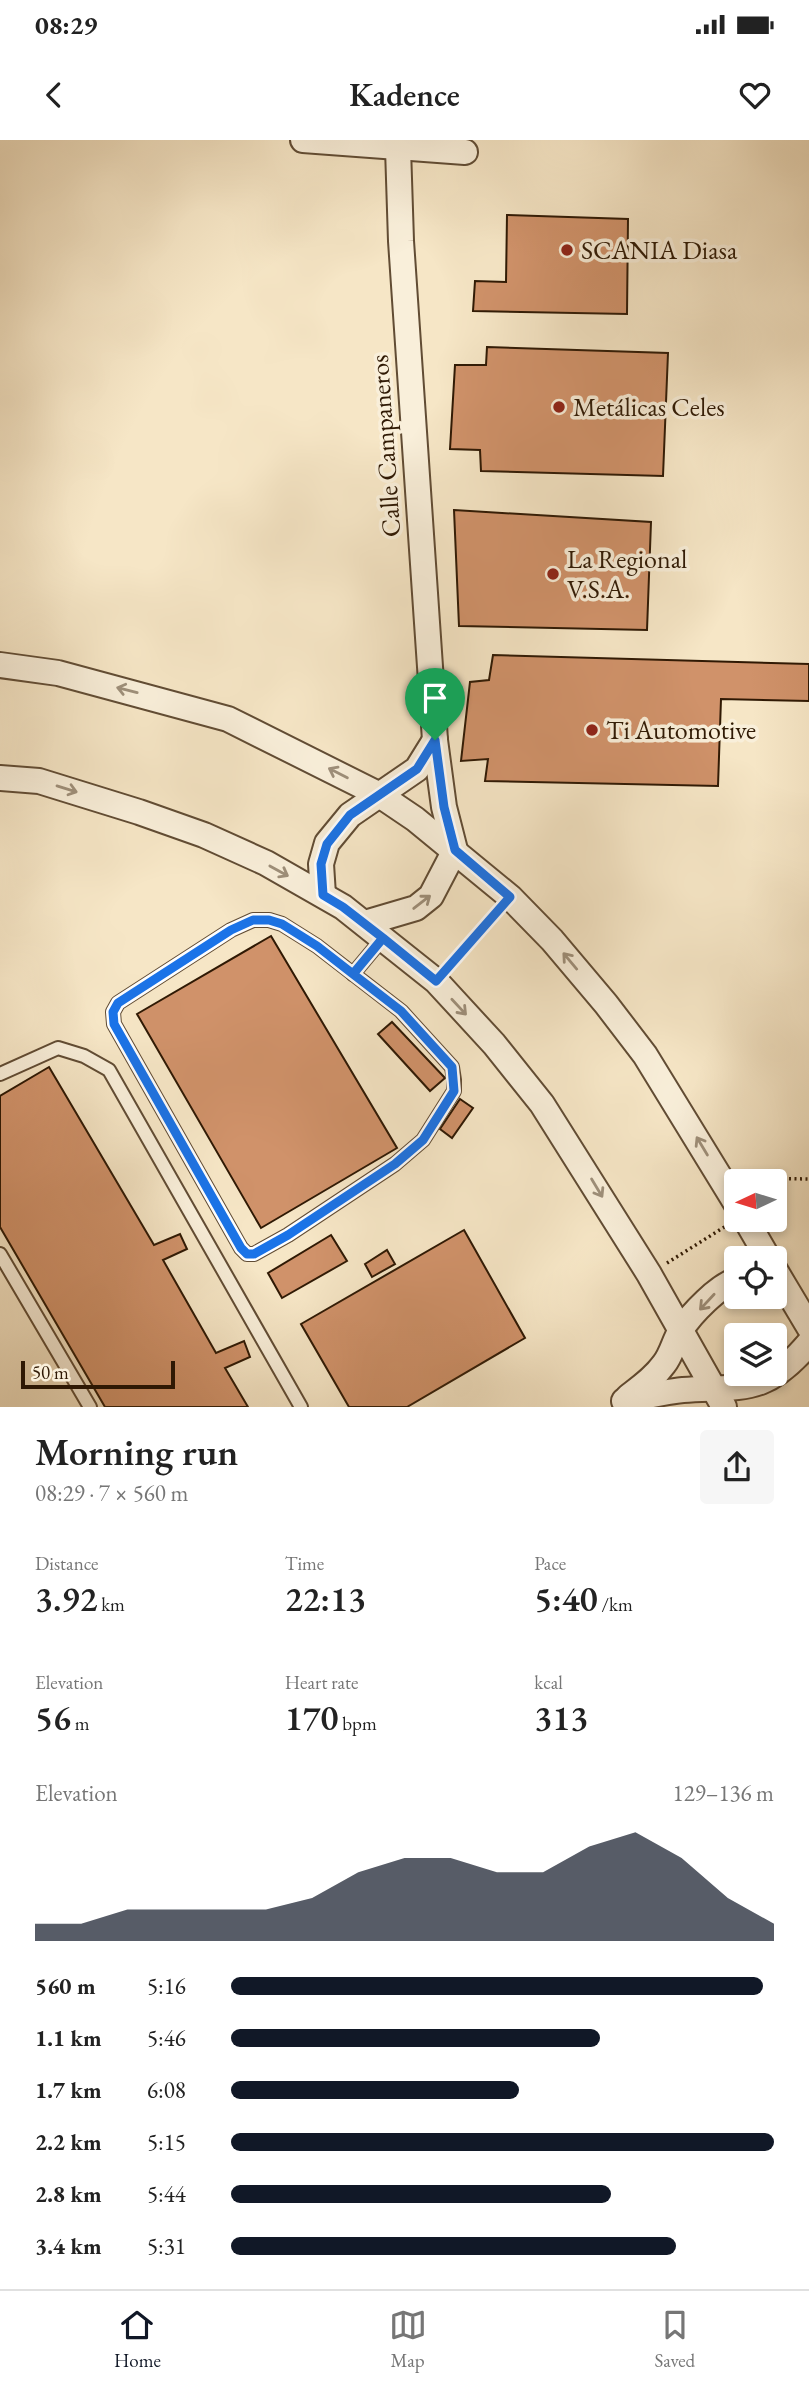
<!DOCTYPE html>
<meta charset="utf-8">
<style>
:root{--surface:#fff;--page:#f6f6f6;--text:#222;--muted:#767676;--line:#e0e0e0;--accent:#111827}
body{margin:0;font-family:"EB Garamond",serif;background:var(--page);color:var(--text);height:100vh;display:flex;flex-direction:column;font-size:26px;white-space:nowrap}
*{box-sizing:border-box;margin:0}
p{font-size:23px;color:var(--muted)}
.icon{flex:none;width:38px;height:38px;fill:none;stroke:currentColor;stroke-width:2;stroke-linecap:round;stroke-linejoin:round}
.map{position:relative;height:1267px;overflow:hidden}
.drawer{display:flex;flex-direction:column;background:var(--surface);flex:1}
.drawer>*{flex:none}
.needle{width:46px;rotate:266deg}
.tools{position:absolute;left:724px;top:1029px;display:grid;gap:14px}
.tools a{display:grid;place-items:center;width:63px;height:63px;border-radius:7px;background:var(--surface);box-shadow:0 4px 10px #0003;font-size:35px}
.scale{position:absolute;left:21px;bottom:18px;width:154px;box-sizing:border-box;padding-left:7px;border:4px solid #2f1904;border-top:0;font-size:19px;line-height:24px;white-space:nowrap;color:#2f1904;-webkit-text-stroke:5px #f9efda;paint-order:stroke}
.pin{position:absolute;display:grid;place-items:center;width:60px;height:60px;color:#fff;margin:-72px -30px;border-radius:50% 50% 50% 0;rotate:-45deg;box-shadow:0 0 7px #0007}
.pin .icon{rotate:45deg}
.round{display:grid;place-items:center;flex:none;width:74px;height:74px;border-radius:7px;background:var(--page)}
.headline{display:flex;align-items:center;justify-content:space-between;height:119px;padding:0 35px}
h1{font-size:38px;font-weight:600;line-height:52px}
.stats{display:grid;grid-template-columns:repeat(3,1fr);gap:10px;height:119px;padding:7px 35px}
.stats div{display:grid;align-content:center}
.stats b{font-size:35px;font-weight:600}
.stats small{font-size:19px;font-weight:400}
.stats p{font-size:19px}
.chart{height:196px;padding:14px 35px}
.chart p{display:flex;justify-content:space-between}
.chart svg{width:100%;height:126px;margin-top:7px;fill:var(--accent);opacity:.7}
ul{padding:0 35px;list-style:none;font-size:23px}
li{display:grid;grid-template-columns:112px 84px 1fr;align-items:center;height:52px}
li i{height:18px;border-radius:9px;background:var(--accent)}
.status{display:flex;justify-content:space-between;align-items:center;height:49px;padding:0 35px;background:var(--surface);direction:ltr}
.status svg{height:19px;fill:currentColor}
header{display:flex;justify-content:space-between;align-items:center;height:91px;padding:0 35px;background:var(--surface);font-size:32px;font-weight:600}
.tabs{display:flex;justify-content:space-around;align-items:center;height:98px;border-top:2px solid var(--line);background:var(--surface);font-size:19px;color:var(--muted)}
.tabs a{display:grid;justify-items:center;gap:4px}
.tabs .current{color:var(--accent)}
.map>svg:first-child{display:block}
.building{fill:#d0926a;stroke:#2f1904;stroke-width:2}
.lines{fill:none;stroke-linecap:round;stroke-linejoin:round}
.lane-casing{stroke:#614c34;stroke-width:16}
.street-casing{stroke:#614c34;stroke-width:28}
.path{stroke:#2f1904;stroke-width:3.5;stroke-dasharray:2 3.5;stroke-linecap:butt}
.lane{stroke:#f9efda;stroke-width:12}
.street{stroke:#f9efda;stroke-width:24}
.oneway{stroke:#9e8f7a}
.route-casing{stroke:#fff;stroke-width:14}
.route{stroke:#1a73e8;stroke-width:9}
.poi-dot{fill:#8f2418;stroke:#f9efda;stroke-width:2.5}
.labels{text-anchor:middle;stroke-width:7;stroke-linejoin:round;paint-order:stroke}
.poi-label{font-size:26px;fill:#2f1904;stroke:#f9efda;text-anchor:start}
.street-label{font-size:26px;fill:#2f1904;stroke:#f9efda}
</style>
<div class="status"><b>08:29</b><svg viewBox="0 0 49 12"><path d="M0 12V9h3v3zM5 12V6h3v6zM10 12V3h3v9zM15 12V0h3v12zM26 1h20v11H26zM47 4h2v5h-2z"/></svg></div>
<header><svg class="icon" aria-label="back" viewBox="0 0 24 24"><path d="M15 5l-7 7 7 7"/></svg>Kadence<svg class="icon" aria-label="heart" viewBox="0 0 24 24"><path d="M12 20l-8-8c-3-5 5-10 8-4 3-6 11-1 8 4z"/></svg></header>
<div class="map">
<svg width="809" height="1267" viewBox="0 0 809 1267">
<rect width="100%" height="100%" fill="#f6e6c6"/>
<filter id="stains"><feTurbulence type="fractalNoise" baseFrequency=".00286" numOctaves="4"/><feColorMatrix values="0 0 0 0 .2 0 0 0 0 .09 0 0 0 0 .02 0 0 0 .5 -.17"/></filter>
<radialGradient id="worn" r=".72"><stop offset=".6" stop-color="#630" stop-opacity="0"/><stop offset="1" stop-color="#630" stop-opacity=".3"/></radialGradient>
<!-- building -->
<g class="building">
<path d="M507 75 628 79 627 174 473 171 475 141 506 142Z"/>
<path d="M487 207 668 213 663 336 481 331 480 310 450 309 455 225H486Z"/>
<path d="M454 370 651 382 647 490 459 486Z"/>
<path d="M493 515 809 524V561L721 559 718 646 485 641 488 619 461 621 470 542 489 540Z"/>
<path d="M271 796 397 1008 261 1088 137 874Z"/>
<path d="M392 882 445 938 430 951 378 894Z"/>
<path d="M49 927 154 1105 180 1094 187 1109 163 1120 216 1213 244 1201 250 1217 225 1228 248 1267H105L0 1087V956Z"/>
<path d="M460 959 473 968 452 998 440 989Z"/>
<path d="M464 1090 525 1198 407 1267H349L301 1184Z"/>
<path d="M331 1095 347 1121 282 1158 268 1133Z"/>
<path d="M387 1110 395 1124 372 1137 365 1124Z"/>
</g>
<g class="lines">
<defs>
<g id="lane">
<path d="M253 780H269L282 784 317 806 401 871 452 927 454 940V951L423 1000 395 1024 288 1095 254 1114H247L241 1108 114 884 113 872 118 863 231 790Z"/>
<path d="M353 834 383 798"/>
<path d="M0 934 58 908 84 916 109 930 301 1267"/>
<path d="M0 1114 90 1267"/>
</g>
<g id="street">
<path d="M303 0 465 12"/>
<path d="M0 525 58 533 228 579 378 654 415 679 510 757 552 800 606 864 645 915 737 1065"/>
<path d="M0 638 39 641 139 672 204 695 266 723 343 767 436 841 494 904 542 964 649 1134 724 1267"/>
<path d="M323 755 321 724 327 703 350 675 417 629 435 600"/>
<path d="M365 783 416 768 431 756 455 710 444 667 435 600 401 101 398 8"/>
<path d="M746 1080 768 1118"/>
<path d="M775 1130 809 1187"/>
<path d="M628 1257C641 1247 654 1238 664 1224 672 1214 674 1201 681 1190 691 1174 719 1145 737 1140"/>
<path d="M624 1261C643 1257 663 1252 683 1250 744 1246 765 1255 809 1203"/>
</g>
</defs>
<!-- lane casing -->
<use href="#lane" class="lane-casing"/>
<!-- street casing -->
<use href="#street" class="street-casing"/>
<!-- path -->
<g class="path">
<path d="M451 824 496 772"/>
<path d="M745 1038 809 1039"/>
<path d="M667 1123 726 1086"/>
</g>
<!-- lane -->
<use href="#lane" class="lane"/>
<!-- street -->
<use href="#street" class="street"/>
</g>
<!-- one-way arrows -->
<defs><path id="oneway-shaft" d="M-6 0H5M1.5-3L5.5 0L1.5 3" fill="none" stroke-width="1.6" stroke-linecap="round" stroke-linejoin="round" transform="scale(1.75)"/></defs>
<g class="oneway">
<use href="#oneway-shaft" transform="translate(127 550) rotate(-166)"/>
<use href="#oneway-shaft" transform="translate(338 633) rotate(-153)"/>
<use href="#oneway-shaft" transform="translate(67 649) rotate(17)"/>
<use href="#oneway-shaft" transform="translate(279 731) rotate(29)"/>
<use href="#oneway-shaft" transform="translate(422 762) rotate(-38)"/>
<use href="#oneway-shaft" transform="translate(570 821) rotate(-130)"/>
<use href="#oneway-shaft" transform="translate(459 867) rotate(47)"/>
<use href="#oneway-shaft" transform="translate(702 1006) rotate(-121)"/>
<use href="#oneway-shaft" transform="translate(597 1048) rotate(59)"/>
<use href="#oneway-shaft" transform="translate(707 1162) rotate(133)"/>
</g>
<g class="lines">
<defs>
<path id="route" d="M435 600 417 629 350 675 327 704 321 724 323 755 343 767 383 798 353 834 317 806 282 784 269 780H253L231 790 118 863 113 872 114 884 241 1108 247 1114H254L288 1095 395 1024 423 1000 454 951 452 927 401 871 353 834 383 798 436 841 510 757 455 710 444 667 435 600"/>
</defs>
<!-- route casing -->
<use href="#route" class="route-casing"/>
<!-- route -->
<use href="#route" class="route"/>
</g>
<!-- markers -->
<g class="poi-dot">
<circle cx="567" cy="110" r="7"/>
<circle cx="559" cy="267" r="7"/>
<circle cx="553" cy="434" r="7"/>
<circle cx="592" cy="590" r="7"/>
</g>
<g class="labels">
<!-- poi labels -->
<g class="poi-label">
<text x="581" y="119">SCANIA Diasa</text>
<text x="573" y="276">Metálicas Celes</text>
<text x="567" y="428">La Regional<tspan x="567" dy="30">V.S.A.</tspan></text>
<text x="606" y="599">Ti Automotive</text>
</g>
<!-- street labels -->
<g class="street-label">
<text transform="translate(385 306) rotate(-94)" y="9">Calle Campaneros</text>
</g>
</g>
<rect width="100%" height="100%" filter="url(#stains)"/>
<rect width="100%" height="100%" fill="url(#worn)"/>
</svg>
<div class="tools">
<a><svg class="needle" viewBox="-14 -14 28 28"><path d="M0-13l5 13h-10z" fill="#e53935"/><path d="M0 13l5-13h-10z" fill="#767676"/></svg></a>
<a><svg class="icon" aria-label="locate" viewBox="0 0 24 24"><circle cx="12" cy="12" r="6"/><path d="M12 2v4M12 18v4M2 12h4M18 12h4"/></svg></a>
<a><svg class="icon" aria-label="layers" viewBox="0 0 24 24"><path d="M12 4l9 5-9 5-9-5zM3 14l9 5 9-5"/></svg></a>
</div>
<div class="scale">50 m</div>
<div class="pin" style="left:435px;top:600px;background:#1e9e55"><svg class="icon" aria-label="arrive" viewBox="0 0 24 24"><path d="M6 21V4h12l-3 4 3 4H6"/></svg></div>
</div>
<section class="drawer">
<div class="headline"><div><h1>Morning run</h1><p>08:29 · 7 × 560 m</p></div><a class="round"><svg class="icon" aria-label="share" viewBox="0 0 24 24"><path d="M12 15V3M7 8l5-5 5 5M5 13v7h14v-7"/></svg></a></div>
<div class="stats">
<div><p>Distance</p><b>3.92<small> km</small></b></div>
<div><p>Time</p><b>22:13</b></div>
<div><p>Pace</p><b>5:40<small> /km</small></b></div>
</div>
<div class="stats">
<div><p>Elevation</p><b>56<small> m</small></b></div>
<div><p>Heart rate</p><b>170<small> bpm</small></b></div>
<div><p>kcal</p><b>313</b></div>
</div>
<div class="chart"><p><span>Elevation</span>129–136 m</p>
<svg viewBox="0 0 160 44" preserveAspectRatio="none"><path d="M0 44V38L10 38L20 33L30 33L40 33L50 33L60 29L70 20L80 15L90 15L100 20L110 20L120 11L130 6L140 15L150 29L160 38V44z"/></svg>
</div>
<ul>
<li><b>560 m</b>5:16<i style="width:98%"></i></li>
<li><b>1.1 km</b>5:46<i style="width:68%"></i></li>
<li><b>1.7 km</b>6:08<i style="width:53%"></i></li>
<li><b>2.2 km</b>5:15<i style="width:100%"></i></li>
<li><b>2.8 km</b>5:44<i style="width:70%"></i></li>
<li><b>3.4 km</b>5:31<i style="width:82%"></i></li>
</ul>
</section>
<nav class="tabs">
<a class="current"><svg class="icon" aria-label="home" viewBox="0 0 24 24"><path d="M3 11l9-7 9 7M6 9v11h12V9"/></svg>Home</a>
<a><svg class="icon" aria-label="map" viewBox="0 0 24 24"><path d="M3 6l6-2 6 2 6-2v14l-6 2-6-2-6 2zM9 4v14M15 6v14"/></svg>Map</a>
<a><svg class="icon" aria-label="saved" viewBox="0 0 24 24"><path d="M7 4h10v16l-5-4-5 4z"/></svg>Saved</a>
</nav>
